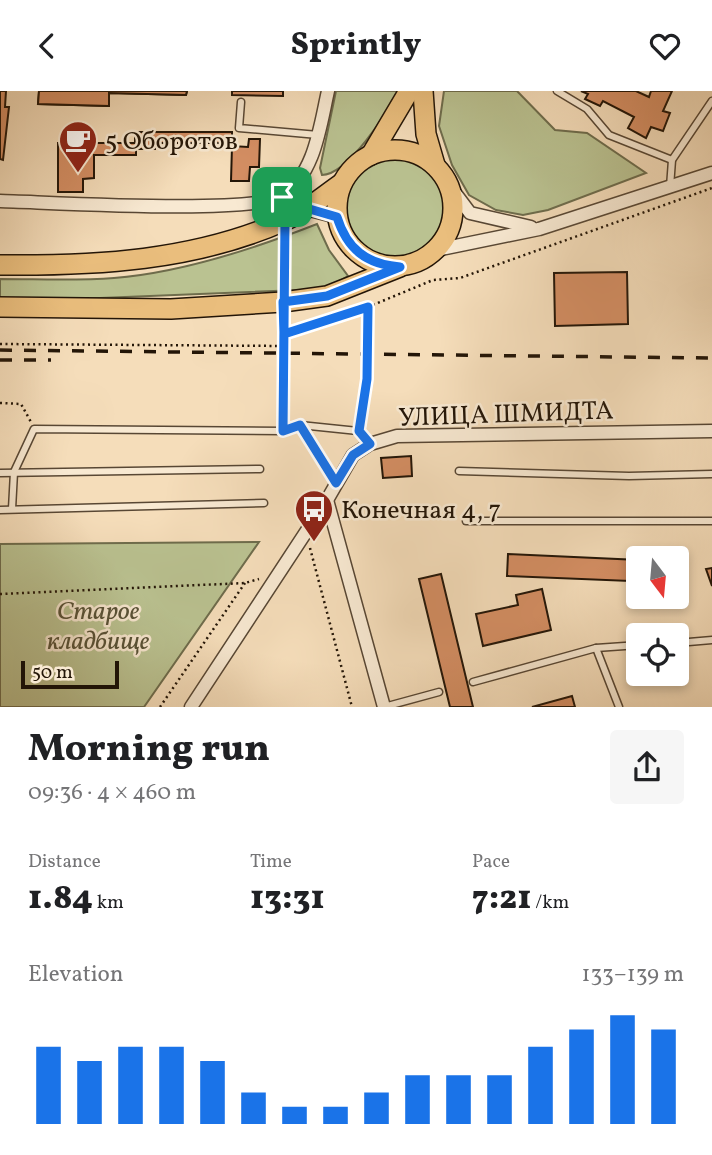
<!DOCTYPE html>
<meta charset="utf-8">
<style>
:root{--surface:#fff;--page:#f6f6f6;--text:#202124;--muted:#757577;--accent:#1a73e8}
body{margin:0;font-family:Vollkorn,serif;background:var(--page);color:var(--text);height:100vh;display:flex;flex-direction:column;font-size:26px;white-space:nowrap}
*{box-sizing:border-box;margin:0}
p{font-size:23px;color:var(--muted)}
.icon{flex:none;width:38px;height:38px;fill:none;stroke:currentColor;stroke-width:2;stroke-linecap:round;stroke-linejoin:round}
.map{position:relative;height:616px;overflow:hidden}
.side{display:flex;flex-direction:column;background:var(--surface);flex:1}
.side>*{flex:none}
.needle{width:46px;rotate:164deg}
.tools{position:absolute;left:626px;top:455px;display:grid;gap:14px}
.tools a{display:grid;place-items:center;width:63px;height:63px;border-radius:7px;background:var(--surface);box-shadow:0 4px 10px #0003;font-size:35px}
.scale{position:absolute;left:21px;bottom:18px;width:98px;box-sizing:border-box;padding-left:7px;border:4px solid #231507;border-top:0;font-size:19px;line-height:24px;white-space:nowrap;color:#231507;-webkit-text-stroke:5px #f8e9d2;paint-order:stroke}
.pin{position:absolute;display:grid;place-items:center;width:60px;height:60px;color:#fff;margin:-30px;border-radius:14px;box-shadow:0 4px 10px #0006}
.round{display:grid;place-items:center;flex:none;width:74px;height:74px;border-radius:7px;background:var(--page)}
.overview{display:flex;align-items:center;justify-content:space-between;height:119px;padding:0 28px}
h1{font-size:38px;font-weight:800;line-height:52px}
.metrics{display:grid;grid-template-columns:repeat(3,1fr);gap:10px;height:119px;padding:7px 28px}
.metrics div{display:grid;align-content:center}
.metrics b{font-size:35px;font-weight:800}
.metrics small{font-size:19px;font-weight:400}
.metrics p{font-size:19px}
.chart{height:196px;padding:14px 28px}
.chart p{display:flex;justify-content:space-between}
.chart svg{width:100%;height:126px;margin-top:7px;stroke:var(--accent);stroke-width:6}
header{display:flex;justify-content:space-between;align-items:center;height:91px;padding:0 28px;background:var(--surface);font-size:32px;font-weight:800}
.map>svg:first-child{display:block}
.green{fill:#bac291;stroke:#6e6c4c;stroke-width:2}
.building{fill:#d48e63;stroke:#231507;stroke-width:2}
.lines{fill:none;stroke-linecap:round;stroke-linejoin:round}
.lane-casing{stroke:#584734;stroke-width:9}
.street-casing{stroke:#584734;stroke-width:15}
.primary-casing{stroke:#231507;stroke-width:22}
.path{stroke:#231507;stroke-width:2.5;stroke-dasharray:2 3.5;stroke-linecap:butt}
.lane{stroke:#f8e9d2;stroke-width:6}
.street{stroke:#f8e9d2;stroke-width:12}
.primary{stroke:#eabe7d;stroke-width:19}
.rail{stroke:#231507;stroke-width:3.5;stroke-dasharray:12 12;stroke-linecap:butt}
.route-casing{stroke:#fff;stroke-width:14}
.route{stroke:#1a73e8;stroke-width:9}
.labels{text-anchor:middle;stroke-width:5;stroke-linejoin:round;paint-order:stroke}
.poi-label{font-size:26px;fill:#231507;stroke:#f8e9d2;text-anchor:start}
.street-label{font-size:26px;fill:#231507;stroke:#f8e9d2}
.park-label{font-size:26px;font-style:italic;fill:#585237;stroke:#f8e9d2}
</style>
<header><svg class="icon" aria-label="back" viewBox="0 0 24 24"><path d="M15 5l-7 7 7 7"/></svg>Sprintly<svg class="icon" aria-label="heart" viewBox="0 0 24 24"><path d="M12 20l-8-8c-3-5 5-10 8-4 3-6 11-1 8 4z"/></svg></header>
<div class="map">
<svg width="712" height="616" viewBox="0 0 712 616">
<rect width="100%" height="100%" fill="#f5ddba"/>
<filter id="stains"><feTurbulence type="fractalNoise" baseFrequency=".00286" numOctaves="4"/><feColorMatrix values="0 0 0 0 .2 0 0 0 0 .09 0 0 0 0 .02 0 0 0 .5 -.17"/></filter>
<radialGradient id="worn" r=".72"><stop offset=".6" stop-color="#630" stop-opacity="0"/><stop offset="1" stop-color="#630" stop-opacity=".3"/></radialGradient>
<!-- green -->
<g class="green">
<path d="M336 0H398C388 22 347 84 322 84L320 77Z"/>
<path d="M444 0H517L555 39 587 42 646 82 548 119 523 124 496 119 469 104 452 74 439 35Z"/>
<circle cx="396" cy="117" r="50"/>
<path d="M317 133 329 159 348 185 326 198 0 211V188C38 188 76 190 114 187 179 182 256 157 317 133Z"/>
<path d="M259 451 144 616H0V453Z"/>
</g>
<!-- building -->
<g class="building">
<path d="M0 0H6L5 16H9L3 69 0 68Z"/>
<path d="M39 0H187L186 4 109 2V15L38 13Z"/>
<path d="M39 0H187L186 4 109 2V15L38 13Z"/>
<path d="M232 0H283V5L232 4Z"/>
<path d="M581 0H636L649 6 651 0H672L663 20 670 22 663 40 651 36 646 47 628 37 634 26 603 10 600 15 585 8 588 3Z"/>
<path d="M135 41H232V52H155V58H136V64H94V87L83 88V101H58V52H135Z"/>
<path d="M249 48H260L259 76H250L249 90H231L232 55 248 56Z"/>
<path d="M627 181 628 233 555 235 554 182Z"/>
<path d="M411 365 412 385 383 387 381 367Z"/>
<path d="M508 463 639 469V480H631L630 490 507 485Z"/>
<path d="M712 477V495L706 478Z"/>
<path d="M441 483 473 616H450L419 488Z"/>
<path d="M542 498 551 539 483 555 476 523 518 514 516 504Z"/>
<path d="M572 605 575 616H532Z"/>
</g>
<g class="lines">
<defs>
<g id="lane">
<path d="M557 0 587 18 609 44 672 69"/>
<path d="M241 11 239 37 318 44"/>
<path d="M670 96 672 69 712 10"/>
<path d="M300 334 358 340 370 353"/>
<path d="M459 380 629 385 712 383"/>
<path d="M0 382 260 378"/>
<path d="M12 418 14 381 34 338 283 340 300 334 336 392"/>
<path d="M0 419 264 412"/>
<path d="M466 430H712"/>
<path d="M677 552 712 549"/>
<path d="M596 557 639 554"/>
<path d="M473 591 596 557 619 616"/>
<path d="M384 616 439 601"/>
</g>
<g id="street">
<path d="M449 94 470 122 531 136"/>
<path d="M282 106 306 118 337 126"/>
<path d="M0 110C46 111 254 124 282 105 315 83 320 35 328 0"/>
<path d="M436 159 539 138 712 82"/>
<path d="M327 409 384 616"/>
<path d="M191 616 327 409 353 364 370 353 397 345 712 340"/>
</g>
<g id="primary">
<path d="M423 0 426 43 435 74"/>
<circle cx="395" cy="117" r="58"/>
<path d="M371 64 409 0"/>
<path d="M0 174C96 175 194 170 284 130 305 121 323 105 342 92"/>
<path d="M0 216 171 218 283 211 327 205 400 176"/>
</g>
</defs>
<!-- lane casing -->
<use href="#lane" class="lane-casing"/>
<!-- street casing -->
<use href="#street" class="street-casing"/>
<!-- primary casing -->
<use href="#primary" class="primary-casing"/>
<!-- path -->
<g class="path">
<path d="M283 195 285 146"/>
<path d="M283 227 285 255"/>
<path d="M284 243 368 216 433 189 460 187 712 97"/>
<path d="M0 253 285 255 283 330"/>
<path d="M0 312 21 313 31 331"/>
<path d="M360 331 367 288 368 216"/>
<path d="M310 457 352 616"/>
<path d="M0 503 245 492 259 488"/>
<path d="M160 616 245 492"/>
</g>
<!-- lane -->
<use href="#lane" class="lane"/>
<!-- street -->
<use href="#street" class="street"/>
<!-- primary -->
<use href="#primary" class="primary"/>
<!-- rail -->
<g class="rail">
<path d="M0 259 712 267"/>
<path d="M0 269H51"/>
</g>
</g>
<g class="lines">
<defs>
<path id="route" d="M282 106 285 129 283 340 300 334 336 392 353 364 370 353 359 340 367 288 368 216 284 243 283 211 327 205 400 176C366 173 347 158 337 126L306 117 282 106"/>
</defs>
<!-- route casing -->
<use href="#route" class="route-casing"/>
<!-- route -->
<use href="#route" class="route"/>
</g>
<!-- icons -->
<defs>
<symbol id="cafe-pin" viewBox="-11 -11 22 30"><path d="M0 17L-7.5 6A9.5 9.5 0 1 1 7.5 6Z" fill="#8f2418" stroke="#f8e9d2"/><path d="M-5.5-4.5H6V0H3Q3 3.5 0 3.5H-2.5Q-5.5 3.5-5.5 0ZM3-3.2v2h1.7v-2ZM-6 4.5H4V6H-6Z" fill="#fff"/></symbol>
<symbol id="bus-pin" viewBox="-11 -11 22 30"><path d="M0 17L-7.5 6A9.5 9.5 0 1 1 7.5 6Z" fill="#8f2418" stroke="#f8e9d2"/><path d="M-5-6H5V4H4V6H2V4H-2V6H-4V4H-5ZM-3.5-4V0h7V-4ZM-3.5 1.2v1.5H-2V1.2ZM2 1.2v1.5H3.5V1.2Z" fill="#fff"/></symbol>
</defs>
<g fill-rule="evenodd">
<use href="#cafe-pin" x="56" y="27" width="44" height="60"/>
<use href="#bus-pin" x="292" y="396" width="44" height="60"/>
</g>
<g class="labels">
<!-- poi labels -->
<g class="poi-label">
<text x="105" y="58">5 Оборотов</text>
<text x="341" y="427">Конечная 4, 7</text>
</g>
<!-- street labels -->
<g class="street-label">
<text transform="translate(506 322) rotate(-2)" y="9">УЛИЦА ШМИДТА</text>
</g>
<!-- park labels -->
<g class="park-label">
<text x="98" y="528">Старое<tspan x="98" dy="30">кладбище</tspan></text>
</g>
</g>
<rect width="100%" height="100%" filter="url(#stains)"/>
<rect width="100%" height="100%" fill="url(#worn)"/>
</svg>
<div class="tools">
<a><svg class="needle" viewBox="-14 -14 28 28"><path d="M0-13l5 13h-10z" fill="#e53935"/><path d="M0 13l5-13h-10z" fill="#757577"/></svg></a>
<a><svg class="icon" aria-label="locate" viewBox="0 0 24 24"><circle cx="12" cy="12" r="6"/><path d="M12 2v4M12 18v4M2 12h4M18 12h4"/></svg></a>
</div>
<div class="scale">50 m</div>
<div class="pin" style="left:282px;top:106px;background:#1e9e55"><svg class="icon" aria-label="arrive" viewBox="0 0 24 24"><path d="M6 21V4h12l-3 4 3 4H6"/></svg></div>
</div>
<section class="side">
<div class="overview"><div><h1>Morning run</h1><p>09:36 · 4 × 460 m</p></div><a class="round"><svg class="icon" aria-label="share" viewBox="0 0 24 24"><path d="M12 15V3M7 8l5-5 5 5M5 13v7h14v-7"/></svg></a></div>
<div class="metrics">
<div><p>Distance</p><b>1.84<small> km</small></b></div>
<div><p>Time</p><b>13:31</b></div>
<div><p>Pace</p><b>7:21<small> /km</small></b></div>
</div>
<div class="chart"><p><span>Elevation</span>133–139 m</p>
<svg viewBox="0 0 160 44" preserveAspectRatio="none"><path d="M5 44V17M15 44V22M25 44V17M35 44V17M45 44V22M55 44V33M65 44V38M75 44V38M85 44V33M95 44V27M105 44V27M115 44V27M125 44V17M135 44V11M145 44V6M155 44V11"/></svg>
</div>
</section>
